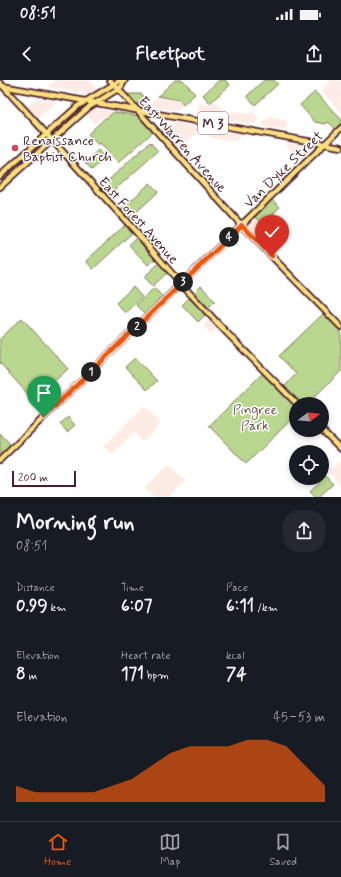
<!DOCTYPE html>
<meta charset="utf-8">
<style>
:root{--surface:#171b24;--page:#242831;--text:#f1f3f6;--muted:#9ea1a6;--line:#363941;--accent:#ea580c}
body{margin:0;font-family:Mynerve,sans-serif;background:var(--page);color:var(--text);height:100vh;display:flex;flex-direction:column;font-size:15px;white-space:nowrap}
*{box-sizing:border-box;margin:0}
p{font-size:13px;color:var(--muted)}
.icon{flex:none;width:22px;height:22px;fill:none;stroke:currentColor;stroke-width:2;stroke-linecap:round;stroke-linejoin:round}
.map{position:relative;height:417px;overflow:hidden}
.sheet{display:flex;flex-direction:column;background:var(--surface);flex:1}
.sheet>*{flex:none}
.needle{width:26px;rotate:74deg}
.fabs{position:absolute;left:289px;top:317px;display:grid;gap:8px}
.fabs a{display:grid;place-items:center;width:40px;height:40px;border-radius:50%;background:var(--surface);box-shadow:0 2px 6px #0003;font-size:20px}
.scale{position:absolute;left:12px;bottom:10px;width:64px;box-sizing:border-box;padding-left:4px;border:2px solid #4a1f2b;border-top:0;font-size:11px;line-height:14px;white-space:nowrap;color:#4a1f2b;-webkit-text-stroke:3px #fff;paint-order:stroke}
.pin{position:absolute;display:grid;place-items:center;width:34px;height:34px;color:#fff;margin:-41px -17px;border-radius:50% 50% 50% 0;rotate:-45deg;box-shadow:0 0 4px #0007}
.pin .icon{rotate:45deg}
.km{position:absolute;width:20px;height:20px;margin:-10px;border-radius:50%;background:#222;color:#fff;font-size:11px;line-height:20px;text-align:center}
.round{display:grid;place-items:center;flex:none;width:42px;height:42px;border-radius:16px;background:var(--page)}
.overview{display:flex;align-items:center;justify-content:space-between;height:68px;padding:0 16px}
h1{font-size:22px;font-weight:800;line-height:30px}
.figures{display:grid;grid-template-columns:repeat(3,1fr);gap:6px;height:68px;padding:4px 16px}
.figures div{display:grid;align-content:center}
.figures b{font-size:17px;font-weight:800}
.figures small{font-size:11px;font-weight:400}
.figures p{font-size:11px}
.chart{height:112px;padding:8px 16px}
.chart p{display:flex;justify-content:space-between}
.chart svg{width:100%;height:72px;margin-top:4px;fill:var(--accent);opacity:.7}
.status{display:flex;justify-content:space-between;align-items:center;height:28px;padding:0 20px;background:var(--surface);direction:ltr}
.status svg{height:11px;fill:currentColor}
header{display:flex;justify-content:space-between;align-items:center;height:52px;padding:0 16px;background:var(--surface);font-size:18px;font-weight:800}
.dock{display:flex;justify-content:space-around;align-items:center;height:56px;border-top:1px solid var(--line);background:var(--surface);font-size:11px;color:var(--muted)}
.dock a{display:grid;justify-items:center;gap:2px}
.dock .active{color:var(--accent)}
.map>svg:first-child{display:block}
.built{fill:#fcece5}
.green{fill:#bad78f;stroke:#827b5d}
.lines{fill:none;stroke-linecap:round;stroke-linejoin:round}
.major-casing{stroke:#4a1f2b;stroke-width:8}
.major{stroke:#fce080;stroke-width:4.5}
.route-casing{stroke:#fff;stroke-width:8}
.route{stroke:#ea580c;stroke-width:5}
.poi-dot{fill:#d1495b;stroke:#fff;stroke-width:1.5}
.labels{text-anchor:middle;stroke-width:3;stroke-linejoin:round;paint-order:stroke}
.shield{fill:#fff;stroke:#80626b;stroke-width:1}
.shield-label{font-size:13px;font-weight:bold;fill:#4a1f2b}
.poi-label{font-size:14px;fill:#4a1f2b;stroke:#fff;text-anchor:start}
.street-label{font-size:14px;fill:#4a1f2b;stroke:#fff}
.park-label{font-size:14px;fill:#6c5649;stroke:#fff}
</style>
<div class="status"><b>08:51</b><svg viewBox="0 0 49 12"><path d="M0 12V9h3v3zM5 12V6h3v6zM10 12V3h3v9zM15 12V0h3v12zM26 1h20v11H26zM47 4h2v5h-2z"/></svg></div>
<header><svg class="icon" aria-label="back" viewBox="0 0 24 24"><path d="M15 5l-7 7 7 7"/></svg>Fleetfoot<svg class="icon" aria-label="share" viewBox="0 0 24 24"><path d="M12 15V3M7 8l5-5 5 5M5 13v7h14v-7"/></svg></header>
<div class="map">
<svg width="341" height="417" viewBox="0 0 341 417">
<rect width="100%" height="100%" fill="#fff"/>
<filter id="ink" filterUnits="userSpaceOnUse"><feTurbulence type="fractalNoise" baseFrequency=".025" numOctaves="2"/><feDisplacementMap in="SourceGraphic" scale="8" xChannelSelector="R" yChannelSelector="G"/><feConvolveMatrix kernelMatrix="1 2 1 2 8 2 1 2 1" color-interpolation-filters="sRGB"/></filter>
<g filter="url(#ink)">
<!-- built -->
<g class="built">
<path d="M56 0H89L98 10 90 15 48 7Z"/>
<path d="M328 0H339L341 2V32L321 11 329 4 327 1Z"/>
<path d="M156 17 178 21 182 26 177 31 151 26 152 21Z"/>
<path d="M36 18 57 22 37 39 26 27Z"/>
<path d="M215 21 223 29 214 38 197 35 199 23 211 25Z"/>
<path d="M92 28 114 32 107 38 102 37 94 44 91 40 92 39 85 35Z"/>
<path d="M231 31 249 34 253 31 260 39 254 45 221 39Z"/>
<path d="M269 37 288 41 286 51 260 46Z"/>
<path d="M173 42 203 48 178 70 162 52Z"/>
<path d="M211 49 242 54V55L235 61 211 58 206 53Z"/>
<path d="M287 63 300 65 316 68 302 82 285 64Z"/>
<path d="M255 136 263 144 254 153 246 145Z"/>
<path d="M210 239 218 247 211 255 203 246Z"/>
<path d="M144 326 161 343 142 362 134 353 112 375 103 366Z"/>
<path d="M341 380V406L328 392Z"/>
<path d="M169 384 186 401 170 417H152L144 408Z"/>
</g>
<!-- green -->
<g class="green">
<path d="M175 0H183L195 14 183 25 179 20 158 16Z"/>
<path d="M219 0H225L230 5 210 23 203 15Z"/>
<path d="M264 0H274L278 4 255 25 247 16Z"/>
<path d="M315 12 341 39V43L336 49 328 42 326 44 315 42 300 25Z"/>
<path d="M128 14H142L146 20V25L136 24Z"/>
<path d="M114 32 139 36 153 52 118 83 100 63 98 65 88 54 105 38H107Z"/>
<path d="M150 62 158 71 108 116 100 108Z"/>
<path d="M98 70 105 78 92 90 85 82Z"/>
<path d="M150 103 158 112 129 139 121 130Z"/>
<path d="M272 120 280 127 263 144 255 136Z"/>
<path d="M125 145 132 153 93 189 86 181Z"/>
<path d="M136 158 155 179 148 185 129 165Z"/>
<path d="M159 183 168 192 153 206 144 197Z"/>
<path d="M201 206 215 221 208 228 194 213Z"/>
<path d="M133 207 142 217 125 233 116 223Z"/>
<path d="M154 208 163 217 145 235 136 225Z"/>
<path d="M189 218 206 234 198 242 182 225Z"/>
<path d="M324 233 341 251V291L307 324H300L284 307 296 294 279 276Z"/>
<path d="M22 238 68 289 33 320 0 283V259Z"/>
<path d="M135 278 157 301 147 310 125 287Z"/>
<path d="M263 293 296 327V335L246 384 209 346Z"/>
<path d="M68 337 75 345 67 352 60 344Z"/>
<path d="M1 354 11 365 0 376V355Z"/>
<path d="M325 396 333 404 319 417H316L310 411Z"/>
</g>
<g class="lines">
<defs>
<g id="major">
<path d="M110 0 246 150 341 247"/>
<path d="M0 3 137 153 181 204 226 252 297 324"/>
<path d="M2 6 341 67"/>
<path d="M0 96 78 26 121 0"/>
<path d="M0 107 80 35 89 27 121 7 125 0"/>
<path d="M322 350 341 369"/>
<path d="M0 380 341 48"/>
</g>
</defs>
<!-- major casing -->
<use href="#major" class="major-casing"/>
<!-- major -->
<use href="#major" class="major"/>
</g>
</g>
<g class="lines" filter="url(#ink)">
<defs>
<path id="route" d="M44 337 242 145 272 176"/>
</defs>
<!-- route casing -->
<use href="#route" class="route-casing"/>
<!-- route -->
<use href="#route" class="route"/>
</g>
<!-- markers -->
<circle class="poi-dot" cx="15" cy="68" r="4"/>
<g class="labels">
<!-- shield labels -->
<rect class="shield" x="198" y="32" width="30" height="22" rx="3"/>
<g class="shield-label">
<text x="213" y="48">M 3</text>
</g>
<!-- poi labels -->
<g class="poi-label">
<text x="23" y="65">Renaissance<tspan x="23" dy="16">Baptist Church</tspan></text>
</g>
<!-- street labels -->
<g class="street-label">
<text transform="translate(183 64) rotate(48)" y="5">East Warren Avenue</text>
<text transform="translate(283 89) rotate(-44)" y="5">Van Dyke Street</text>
<text transform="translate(139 140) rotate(48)" y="5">East Forest Avenue</text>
</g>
<!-- park labels -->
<g class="park-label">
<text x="255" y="334">Pingree<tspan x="255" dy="16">Park</tspan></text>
</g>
</g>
</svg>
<div class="fabs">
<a><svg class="needle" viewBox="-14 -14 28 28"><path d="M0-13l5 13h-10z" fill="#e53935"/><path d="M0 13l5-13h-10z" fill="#9ea1a6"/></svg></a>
<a><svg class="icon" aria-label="locate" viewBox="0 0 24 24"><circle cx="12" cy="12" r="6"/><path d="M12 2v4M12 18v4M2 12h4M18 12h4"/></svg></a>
</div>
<div class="scale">200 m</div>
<div class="pin" style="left:44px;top:337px;background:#1e9e55"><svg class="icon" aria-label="arrive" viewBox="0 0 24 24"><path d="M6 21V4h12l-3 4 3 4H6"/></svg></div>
<div class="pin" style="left:272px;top:176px;background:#d93025"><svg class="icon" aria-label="check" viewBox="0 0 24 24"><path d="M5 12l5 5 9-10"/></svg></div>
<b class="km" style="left:91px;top:292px">1</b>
<b class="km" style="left:137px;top:247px">2</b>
<b class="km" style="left:183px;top:202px">3</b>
<b class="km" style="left:229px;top:157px">4</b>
</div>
<section class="sheet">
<div class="overview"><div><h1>Morning run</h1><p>08:51</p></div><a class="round"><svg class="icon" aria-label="share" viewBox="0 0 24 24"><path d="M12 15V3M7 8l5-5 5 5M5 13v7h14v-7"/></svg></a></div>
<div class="figures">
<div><p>Distance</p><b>0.99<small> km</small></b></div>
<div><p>Time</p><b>6:07</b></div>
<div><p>Pace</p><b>6:11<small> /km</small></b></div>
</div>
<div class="figures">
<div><p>Elevation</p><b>8<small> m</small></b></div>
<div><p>Heart rate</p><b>171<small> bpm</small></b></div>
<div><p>kcal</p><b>74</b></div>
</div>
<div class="chart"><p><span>Elevation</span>45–53 m</p>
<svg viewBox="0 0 160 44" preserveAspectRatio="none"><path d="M0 44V34L10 38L20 38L30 38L40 38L50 34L60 30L70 22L80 14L90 10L100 10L110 10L120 6L130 6L140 10L150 22L160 34V44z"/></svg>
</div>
</section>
<nav class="dock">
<a class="active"><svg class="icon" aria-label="home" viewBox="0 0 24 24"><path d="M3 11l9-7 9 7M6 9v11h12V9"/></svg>Home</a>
<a><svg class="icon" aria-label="map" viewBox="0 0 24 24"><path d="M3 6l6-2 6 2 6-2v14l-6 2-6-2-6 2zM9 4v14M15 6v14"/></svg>Map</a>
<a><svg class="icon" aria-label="saved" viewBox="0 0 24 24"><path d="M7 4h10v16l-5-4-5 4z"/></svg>Saved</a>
</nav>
